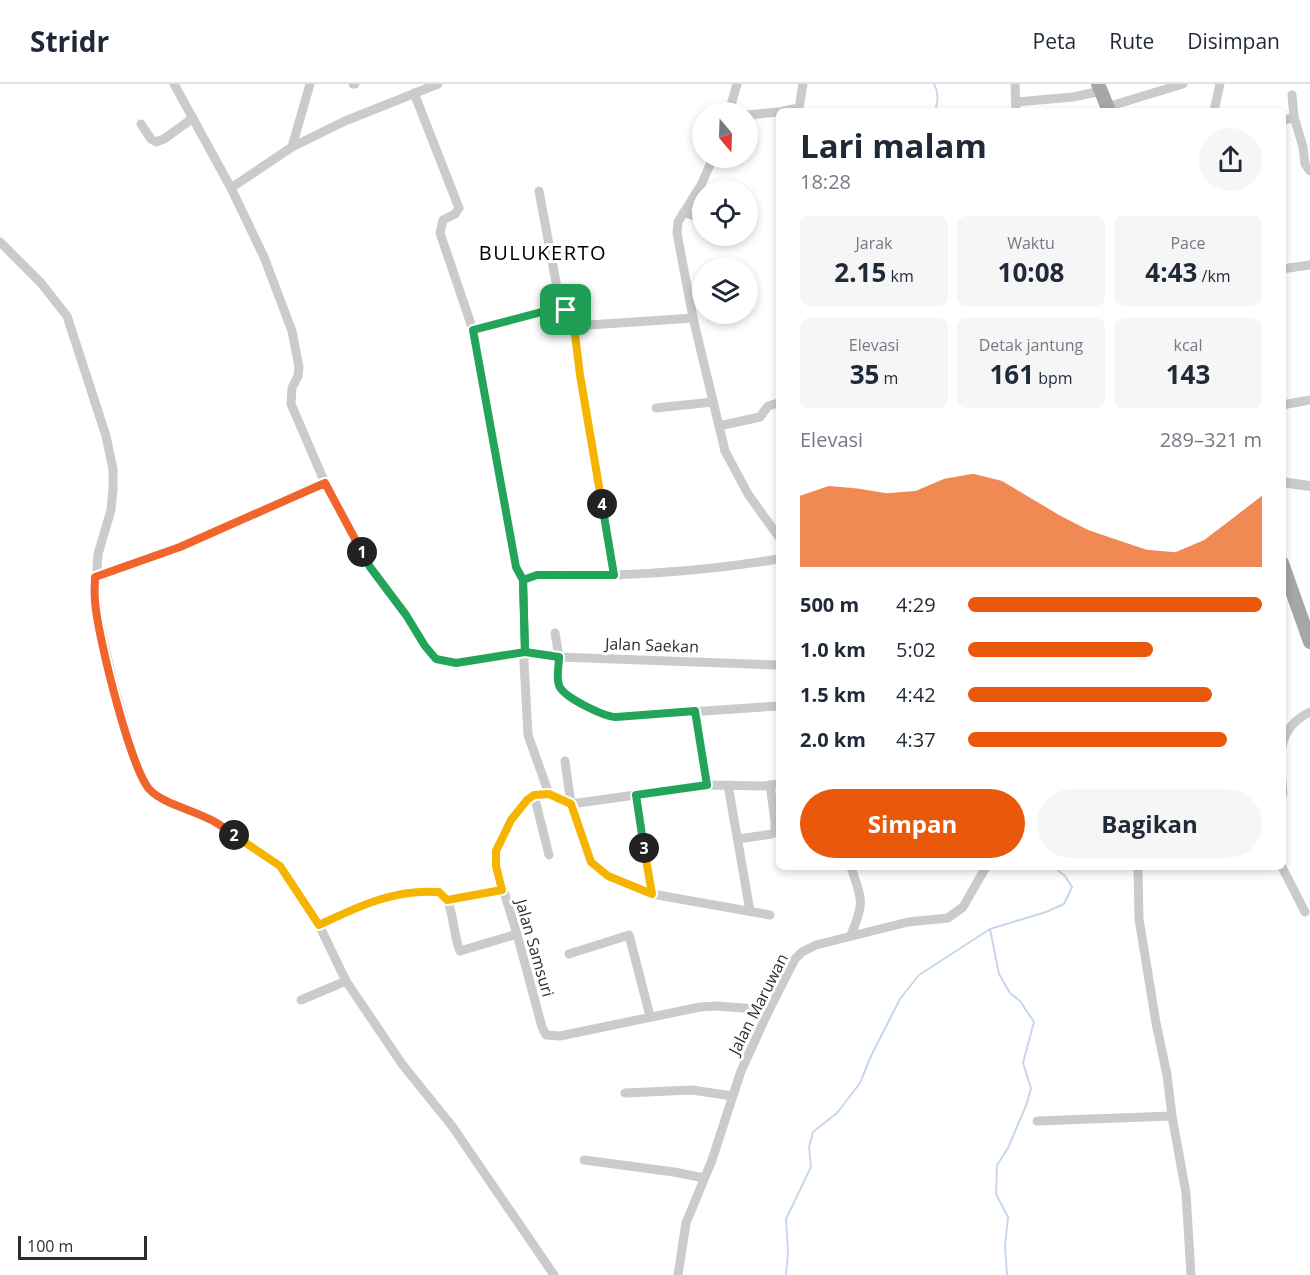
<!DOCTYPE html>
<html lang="id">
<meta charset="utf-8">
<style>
:root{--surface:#fff;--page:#f6f6f7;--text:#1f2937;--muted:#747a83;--line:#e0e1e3;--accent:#ea580c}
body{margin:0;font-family:"Open Sans",sans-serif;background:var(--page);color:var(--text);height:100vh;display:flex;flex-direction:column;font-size:22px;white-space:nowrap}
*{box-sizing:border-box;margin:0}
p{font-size:20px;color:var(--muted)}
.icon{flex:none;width:33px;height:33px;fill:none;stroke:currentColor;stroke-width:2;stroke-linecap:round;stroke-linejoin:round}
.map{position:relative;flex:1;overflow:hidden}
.details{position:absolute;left:776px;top:24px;width:510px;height:762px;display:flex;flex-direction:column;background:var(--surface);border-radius:9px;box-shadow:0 3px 9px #0003}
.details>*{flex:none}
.needle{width:39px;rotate:161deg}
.tools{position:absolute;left:692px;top:18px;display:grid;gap:12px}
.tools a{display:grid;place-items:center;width:66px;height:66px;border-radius:50%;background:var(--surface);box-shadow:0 3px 9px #0003;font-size:30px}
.scale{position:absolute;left:18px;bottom:15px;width:129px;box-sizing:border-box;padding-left:6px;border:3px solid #2e2e2e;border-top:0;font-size:16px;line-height:21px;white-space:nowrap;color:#2e2e2e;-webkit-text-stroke:4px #fff;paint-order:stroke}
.pin{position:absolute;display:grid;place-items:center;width:51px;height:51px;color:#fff;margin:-26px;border-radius:12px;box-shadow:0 3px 9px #0006}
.km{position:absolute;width:30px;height:30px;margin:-15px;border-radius:50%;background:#222;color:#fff;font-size:16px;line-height:30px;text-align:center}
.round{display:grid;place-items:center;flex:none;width:63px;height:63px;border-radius:32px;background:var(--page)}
.headline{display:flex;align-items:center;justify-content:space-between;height:102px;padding:0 24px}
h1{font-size:33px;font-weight:700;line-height:45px}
.figures{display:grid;grid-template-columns:repeat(3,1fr);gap:9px;height:102px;padding:6px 24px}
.figures div{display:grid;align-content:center;border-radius:9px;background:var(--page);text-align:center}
.figures b{font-size:26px;font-weight:700}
.figures small{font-size:16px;font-weight:400}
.figures p{font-size:16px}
.chart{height:168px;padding:12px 24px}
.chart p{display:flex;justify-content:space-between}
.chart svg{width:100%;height:108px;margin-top:6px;fill:var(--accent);opacity:.7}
.cta{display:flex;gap:12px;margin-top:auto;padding:12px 24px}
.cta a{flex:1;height:69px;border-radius:36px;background:var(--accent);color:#fff;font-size:24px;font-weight:700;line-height:69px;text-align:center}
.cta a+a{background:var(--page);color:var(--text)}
ul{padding:0 24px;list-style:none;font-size:20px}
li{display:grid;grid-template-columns:96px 72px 1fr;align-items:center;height:45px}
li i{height:15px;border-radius:8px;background:var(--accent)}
header{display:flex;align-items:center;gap:36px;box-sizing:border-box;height:84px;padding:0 30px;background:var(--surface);border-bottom:2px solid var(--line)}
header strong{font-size:28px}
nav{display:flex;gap:33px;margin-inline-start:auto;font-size:21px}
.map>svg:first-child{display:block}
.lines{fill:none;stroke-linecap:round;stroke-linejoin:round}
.stream{stroke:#c7d7ec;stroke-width:2}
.minor{stroke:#cbcbcb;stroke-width:9}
.tertiary{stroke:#cbcbcb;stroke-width:10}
.primary{stroke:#a6a6a6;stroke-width:14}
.split-1-casing{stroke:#fff;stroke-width:12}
.split-2-casing{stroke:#fff;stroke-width:12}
.split-3-casing{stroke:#fff;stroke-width:12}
.split-4-casing{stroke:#fff;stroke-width:12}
.split-5-casing{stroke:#fff;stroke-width:12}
.split-1{stroke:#22a559;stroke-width:8}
.split-2{stroke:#f0652b;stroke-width:8}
.split-3{stroke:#f5b400;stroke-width:8}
.split-4{stroke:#22a559;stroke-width:8}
.split-5{stroke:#f5b400;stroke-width:8}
.labels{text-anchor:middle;stroke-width:6;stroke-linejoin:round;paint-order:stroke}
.street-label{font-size:16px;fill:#2e2e2e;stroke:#fff}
.quarter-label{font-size:20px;letter-spacing:1.5px;fill:#000;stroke:#fff}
</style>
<header>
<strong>Stridr</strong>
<nav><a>Peta</a><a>Rute</a><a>Disimpan</a></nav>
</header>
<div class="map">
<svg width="1310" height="1191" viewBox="0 0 1310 1191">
<rect width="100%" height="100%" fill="#fff"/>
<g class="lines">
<!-- stream -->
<g class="stream">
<path d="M934 0C939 9 938 17 935 27"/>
<path d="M990 845 999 890 1010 909 1020 917 1034 938 1023 979 1031 1004 1027 1019 1008 1064 997 1081 996 1110 1008 1133 1005 1162 1007 1191"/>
<path d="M786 1191 788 1167 786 1135 811 1083 809 1063 813 1048 837 1029 860 999 871 972 900 915 919 891 990 845 1046 828 1064 820 1072 803 1065 792 1054 783"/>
</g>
<!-- minor -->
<g class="minor">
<path d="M174 0 231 104 264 173 292 247 299 283 298 292 292 304 291 320 325 399"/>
<path d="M353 0H355"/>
<path d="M1015 0 1016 27"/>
<path d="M414 9 459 124 455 130 443 136 440 149 473 246 517 483 523 496 524 578 528 651 549 710"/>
<path d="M1292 11 1294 33"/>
<path d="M1016 18 1073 13 1101 7"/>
<path d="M1107 23 1183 0"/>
<path d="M783 27 799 24 803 0"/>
<path d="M1214 27 1220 0"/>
<path d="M729 28 737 0"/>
<path d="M747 31 778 28"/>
<path d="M1282 37 1294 33 1303 63 1305 80 1310 87"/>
<path d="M141 40 151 55 156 58 164 55 193 34"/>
<path d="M292 63 345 37 438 0"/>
<path d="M713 74 701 101 678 138 677 149 693 234 725 367 748 410 778 452"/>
<path d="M231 104 292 63 310 0"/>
<path d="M539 107 561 225"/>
<path d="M684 128 702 135"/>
<path d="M0 158 41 199 67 232 106 352 113 385V405L111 426 98 470 95 518 113 598 134 674 147 702 155 710 210 735 280 782 319 841 346 897 402 980 452 1042 554 1191"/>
<path d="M1282 185 1310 181"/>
<path d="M574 242 693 234"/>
<path d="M473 246 553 225 566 226 574 242 580 291 614 491"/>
<path d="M1282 321 1310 316"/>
<path d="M656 324 713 318"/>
<path d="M719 342 760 333 768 322 778 319"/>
<path d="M95 493 180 463 325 399 370 483 406 531 425 563 436 575 446 578H468L525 568 559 573 778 581"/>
<path d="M523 496C547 484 587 492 614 491 669 489 725 484 778 475"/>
<path d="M555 549 559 573 558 598 560 605 597 628 610 633H616L778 622"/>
<path d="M695 627 707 701"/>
<path d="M1282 663C1285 646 1295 635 1310 628"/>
<path d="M565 677 571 720 591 778 608 792 652 810 770 831"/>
<path d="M1282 698 1283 710"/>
<path d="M728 701 750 827"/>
<path d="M534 711 549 771"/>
<path d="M636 711 652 810"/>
<path d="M738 755 772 750 775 748V737L770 701"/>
<path d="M1138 783 1139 835 1156 939 1167 991 1172 1032 1186 1109 1191 1191"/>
<path d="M1282 783 1305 828"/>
<path d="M447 816 502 805"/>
<path d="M319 841C358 822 381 811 425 808 430 808 438 806 442 810 454 819 453 853 460 867L517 850"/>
<path d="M851 851C865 817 862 817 851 783"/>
<path d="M569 870 629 851 650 932"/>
<path d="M301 916 346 897"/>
<path d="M769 926 717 922 700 923 560 952 546 951 542 943 517 850 496 782 498 762 511 737 527 716 534 711 549 710 571 720 707 701 764 702 778 700"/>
<path d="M625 1009 692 1006 732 1012"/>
<path d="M1037 1037 1172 1032"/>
<path d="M584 1076 674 1088 704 1094"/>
<path d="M678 1191 686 1139 712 1076 741 987 769 926 795 875 802 868 816 861 908 838 948 834 963 823 986 783"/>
</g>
<!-- tertiary -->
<path class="tertiary" d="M1282 398 1310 402"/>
<!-- primary -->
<g class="primary">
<path d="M1098 0 1109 27"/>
<path d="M1282 479 1310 558"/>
</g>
</g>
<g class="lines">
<defs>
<path id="split-1" d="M362 468 370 483 406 531 425 562 436 575 456 579 525 568 523 496 516 483 473 246 553 225 566 226"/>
<path id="split-2" d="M234 751C226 745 217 738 207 734 190 725 164 720 150 706 131 687 96 546 95 516 94 509 95 501 95 493L180 463 325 399 362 468"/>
<path id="split-3" d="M234 751 280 782 319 841C359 822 394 805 439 808L447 816 502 806 496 782V767L511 736 527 716 534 711 549 710 571 720 591 778 608 792 652 810 644 764"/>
<path id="split-4" d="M602 420 614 491H537L523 496 525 568 559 573C559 581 556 593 559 601 562 613 605 633 616 633L695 627 707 701 636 711 644 764"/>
<path id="split-5" d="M566 226 574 242 580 291 602 420"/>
</defs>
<!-- split-1 casing -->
<use href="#split-1" class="split-1-casing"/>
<!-- split-2 casing -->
<use href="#split-2" class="split-2-casing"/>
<!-- split-3 casing -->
<use href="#split-3" class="split-3-casing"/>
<!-- split-4 casing -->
<use href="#split-4" class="split-4-casing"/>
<!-- split-5 casing -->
<use href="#split-5" class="split-5-casing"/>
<!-- split-1 -->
<use href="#split-1" class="split-1"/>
<!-- split-2 -->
<use href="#split-2" class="split-2"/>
<!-- split-3 -->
<use href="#split-3" class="split-3"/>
<!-- split-4 -->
<use href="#split-4" class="split-4"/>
<!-- split-5 -->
<use href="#split-5" class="split-5"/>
</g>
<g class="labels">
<!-- street labels -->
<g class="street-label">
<text transform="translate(652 561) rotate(2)" y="6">Jalan Saekan</text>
<text transform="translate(535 864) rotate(74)" y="6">Jalan Samsuri</text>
<text transform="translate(758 920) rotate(-63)" y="6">Jalan Maruwan</text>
</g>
<!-- quarter labels -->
<g class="quarter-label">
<text x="543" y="176">BULUKERTO</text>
</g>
</g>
</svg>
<div class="tools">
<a><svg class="needle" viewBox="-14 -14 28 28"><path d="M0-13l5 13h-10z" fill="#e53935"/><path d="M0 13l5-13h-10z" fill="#747a83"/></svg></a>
<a><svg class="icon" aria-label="locate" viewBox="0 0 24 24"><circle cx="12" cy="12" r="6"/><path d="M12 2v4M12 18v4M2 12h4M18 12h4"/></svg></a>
<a><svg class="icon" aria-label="layers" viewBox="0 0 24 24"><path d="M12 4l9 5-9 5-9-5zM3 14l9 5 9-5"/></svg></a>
</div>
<div class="scale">100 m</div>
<div class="pin" style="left:566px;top:226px;background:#1e9e55"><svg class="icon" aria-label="arrive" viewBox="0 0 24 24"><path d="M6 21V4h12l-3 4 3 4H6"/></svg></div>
<b class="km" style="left:362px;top:468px">1</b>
<b class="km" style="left:234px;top:751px">2</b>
<b class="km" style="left:644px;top:764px">3</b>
<b class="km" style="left:602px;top:420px">4</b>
<section class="details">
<div class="headline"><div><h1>Lari malam</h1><p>18:28</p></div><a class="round"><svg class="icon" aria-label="share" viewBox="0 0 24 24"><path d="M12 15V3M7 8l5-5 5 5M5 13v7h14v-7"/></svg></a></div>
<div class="figures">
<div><p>Jarak</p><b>2.15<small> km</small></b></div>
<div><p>Waktu</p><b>10:08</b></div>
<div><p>Pace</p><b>4:43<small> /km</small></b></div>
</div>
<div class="figures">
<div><p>Elevasi</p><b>35<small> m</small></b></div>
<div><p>Detak jantung</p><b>161<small> bpm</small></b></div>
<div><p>kcal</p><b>143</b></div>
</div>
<div class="chart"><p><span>Elevasi</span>289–321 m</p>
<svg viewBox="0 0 160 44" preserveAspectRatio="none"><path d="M0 44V15L10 11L20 12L30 14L40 13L50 8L60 6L70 9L80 16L90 23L100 29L110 33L120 37L130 38L140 33L150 24L160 15V44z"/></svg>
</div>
<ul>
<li><b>500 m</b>4:29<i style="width:100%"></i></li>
<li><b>1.0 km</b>5:02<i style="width:63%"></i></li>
<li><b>1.5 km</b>4:42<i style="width:83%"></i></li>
<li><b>2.0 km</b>4:37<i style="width:88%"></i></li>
</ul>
<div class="cta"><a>Simpan</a><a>Bagikan</a></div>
</section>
</div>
